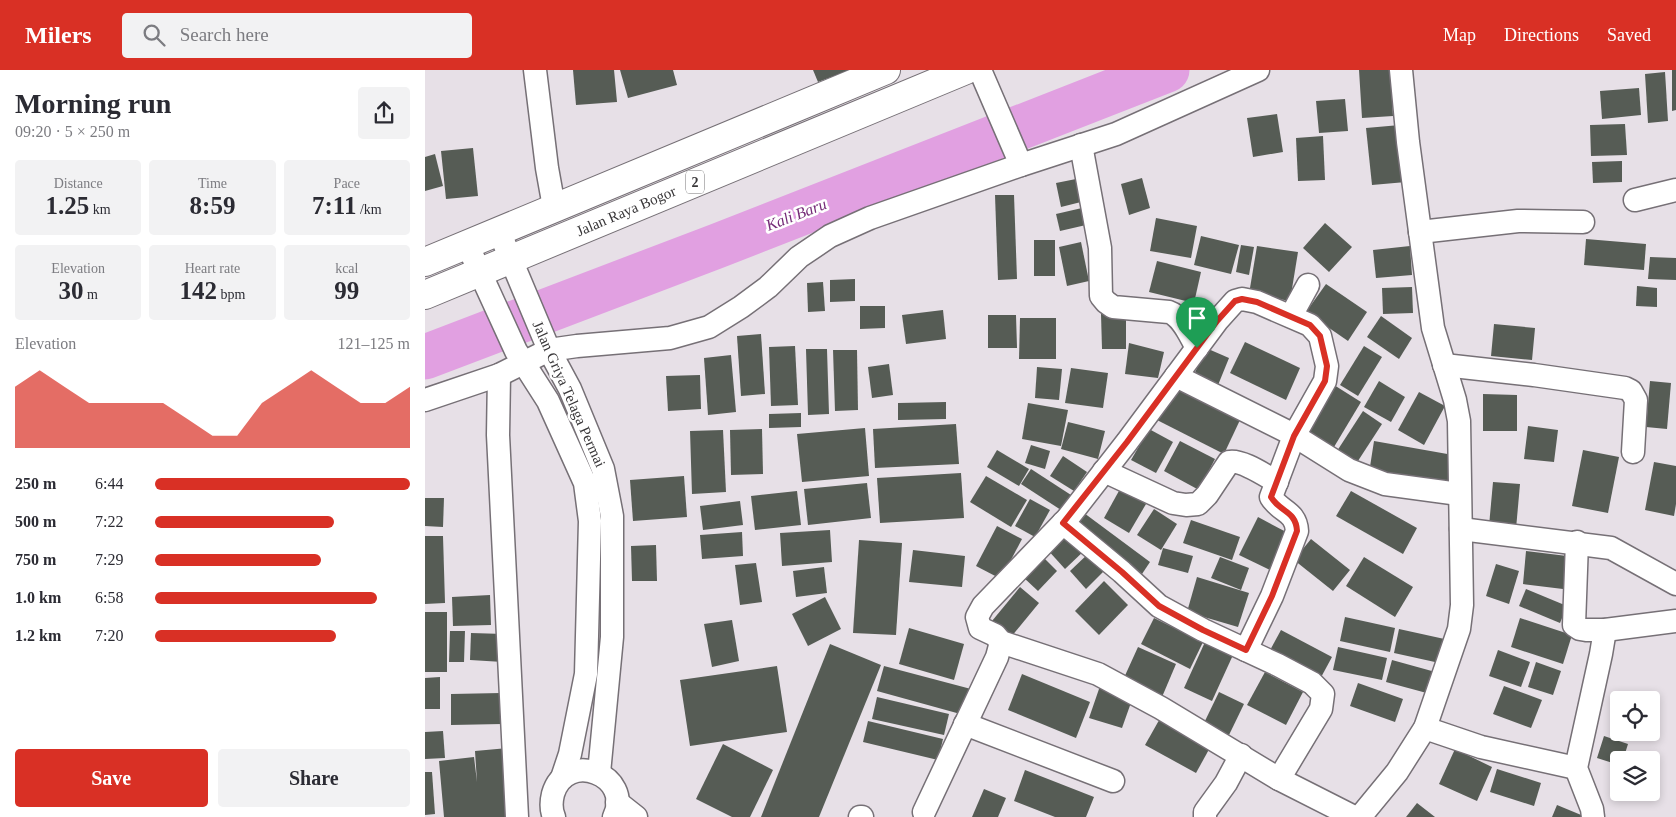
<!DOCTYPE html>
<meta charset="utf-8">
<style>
:root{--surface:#fff;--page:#f2f2f3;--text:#2b2b33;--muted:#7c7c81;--accent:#d93025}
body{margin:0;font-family:"Times New Roman",serif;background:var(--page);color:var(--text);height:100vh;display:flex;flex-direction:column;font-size:19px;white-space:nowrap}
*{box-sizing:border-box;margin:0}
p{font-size:16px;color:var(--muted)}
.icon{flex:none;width:28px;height:28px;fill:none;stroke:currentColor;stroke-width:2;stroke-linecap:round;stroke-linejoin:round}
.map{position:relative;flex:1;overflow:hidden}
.panel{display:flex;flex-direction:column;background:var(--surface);width:425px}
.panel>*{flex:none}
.buttons{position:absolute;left:1185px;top:621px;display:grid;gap:10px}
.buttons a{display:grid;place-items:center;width:50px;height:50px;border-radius:5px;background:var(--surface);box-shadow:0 2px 8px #0003;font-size:25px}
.pin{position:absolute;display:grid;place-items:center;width:42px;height:42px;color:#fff;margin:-51px -21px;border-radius:50% 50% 50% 0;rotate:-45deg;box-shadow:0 0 5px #0007}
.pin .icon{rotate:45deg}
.round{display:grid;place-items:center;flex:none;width:52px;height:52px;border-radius:5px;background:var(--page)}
.headline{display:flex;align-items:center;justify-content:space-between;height:85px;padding:0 15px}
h1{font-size:28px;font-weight:600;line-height:38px}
.metrics{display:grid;grid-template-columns:repeat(3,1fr);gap:8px;height:85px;padding:5px 15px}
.metrics div{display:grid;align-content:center;border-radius:5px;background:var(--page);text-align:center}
.metrics b{font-size:25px;font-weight:600}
.metrics small{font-size:14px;font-weight:400}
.metrics p{font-size:14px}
.chart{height:140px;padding:10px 15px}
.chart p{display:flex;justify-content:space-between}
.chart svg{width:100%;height:90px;margin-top:5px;fill:var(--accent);opacity:.7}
.primary-button{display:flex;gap:10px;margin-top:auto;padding:10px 15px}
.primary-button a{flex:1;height:58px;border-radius:5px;background:var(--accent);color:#fff;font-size:20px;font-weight:600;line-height:58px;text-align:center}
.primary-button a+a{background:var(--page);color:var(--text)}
ul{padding:0 15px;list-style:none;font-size:16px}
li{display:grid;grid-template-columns:80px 60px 1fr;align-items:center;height:38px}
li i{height:12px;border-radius:6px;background:var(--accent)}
header{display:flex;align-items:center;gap:30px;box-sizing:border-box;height:70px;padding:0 25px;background:var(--accent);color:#fff}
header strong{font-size:24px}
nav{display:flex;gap:28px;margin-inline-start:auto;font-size:18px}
.search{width:350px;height:45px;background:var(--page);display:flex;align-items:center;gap:12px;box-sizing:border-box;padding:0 18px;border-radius:5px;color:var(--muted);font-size:19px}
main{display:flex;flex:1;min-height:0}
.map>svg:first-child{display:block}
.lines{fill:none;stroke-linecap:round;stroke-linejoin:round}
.river{stroke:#e1a0e1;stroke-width:45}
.building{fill:#565c55}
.minor-casing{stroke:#767076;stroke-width:25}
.trunk-casing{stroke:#767076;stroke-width:30}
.minor{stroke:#fff;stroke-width:22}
.trunk{stroke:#fff;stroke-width:28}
.route-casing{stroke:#fff;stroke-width:10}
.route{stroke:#d93025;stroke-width:6}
.labels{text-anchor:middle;stroke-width:5;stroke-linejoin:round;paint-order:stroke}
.shield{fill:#fff;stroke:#747374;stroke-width:1}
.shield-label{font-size:14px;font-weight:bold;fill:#393739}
.street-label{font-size:15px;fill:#393739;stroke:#fff}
.water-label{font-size:16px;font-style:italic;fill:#752b77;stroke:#fff}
</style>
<header>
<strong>Milers</strong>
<div class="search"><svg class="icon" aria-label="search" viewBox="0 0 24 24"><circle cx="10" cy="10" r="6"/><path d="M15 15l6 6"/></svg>Search here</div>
<nav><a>Map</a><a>Directions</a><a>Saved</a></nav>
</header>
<main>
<section class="panel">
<div class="headline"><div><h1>Morning run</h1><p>09:20 · 5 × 250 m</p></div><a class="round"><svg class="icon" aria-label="share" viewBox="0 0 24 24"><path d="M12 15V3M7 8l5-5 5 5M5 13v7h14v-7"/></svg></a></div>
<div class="metrics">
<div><p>Distance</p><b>1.25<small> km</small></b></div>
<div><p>Time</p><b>8:59</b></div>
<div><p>Pace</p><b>7:11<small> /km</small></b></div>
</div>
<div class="metrics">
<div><p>Elevation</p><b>30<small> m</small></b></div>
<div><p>Heart rate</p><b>142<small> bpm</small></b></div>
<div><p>kcal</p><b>99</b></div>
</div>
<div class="chart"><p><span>Elevation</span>121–125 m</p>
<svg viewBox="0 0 160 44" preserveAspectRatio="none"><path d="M0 44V14L10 6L20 14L30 22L40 22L50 22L60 22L70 30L80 38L90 38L100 22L110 14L120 6L130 14L140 22L150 22L160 14V44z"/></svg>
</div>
<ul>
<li><b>250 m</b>6:44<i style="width:100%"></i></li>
<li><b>500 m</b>7:22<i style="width:70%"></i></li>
<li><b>750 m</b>7:29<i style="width:65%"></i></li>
<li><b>1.0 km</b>6:58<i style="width:87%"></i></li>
<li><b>1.2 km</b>7:20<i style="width:71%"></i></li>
</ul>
<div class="primary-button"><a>Save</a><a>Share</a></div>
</section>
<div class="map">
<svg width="1251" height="747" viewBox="0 0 1251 747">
<rect width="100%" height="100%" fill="#e7e0e7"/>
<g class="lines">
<!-- river -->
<path class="river" d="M0 287 292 176 742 0"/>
</g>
<!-- building -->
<g class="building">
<path d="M148 0H189L192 32 151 35Z"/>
<path d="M195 0H248L252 15 203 28Z"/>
<path d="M388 0H425L393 12Z"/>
<path d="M934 0H965L968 46 937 48Z"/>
<path d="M1247 0H1251V40L1247 41Z"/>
<path d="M1240 2 1243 51 1223 53 1220 4Z"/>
<path d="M1214 18 1216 45 1177 49 1175 21Z"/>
<path d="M920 29 923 61 894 63 891 31Z"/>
<path d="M852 44 858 82 828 87 822 48Z"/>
<path d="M1200 54 1202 85 1166 86 1165 55Z"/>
<path d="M975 55 981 112 947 115 941 58Z"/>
<path d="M898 66 900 110 873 111 871 68Z"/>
<path d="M48 78 53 126 21 129 16 81Z"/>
<path d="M10 84 18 116 0 121V87Z"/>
<path d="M1197 91V112L1168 113 1167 92Z"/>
<path d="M717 108 725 138 704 145 696 114Z"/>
<path d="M651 109 656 132 636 137 631 113Z"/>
<path d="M570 125H589L592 209 573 210Z"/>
<path d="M657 138 661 155 635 161 631 144Z"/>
<path d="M731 148 772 156 766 188 725 181Z"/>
<path d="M900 153 927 177 904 202 878 178Z"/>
<path d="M776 166 814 175 806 204 769 195Z"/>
<path d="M1161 169 1221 174 1219 200 1159 195Z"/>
<rect x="609" y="170" width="21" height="36"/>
<path d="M656 172 664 211 642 216 634 177Z"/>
<path d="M816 175 829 177 824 205 811 202Z"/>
<path d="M832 176 873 182 865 231 824 224Z"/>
<path d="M985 176 987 205 951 208 948 180Z"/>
<path d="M1225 187 1251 188V210L1223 209Z"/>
<path d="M732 191 776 202 769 233 724 222Z"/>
<path d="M430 209V231L405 232V210Z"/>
<path d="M398 212 400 241 383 242 382 213Z"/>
<path d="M901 214 942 242 923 271 881 242Z"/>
<path d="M1212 216 1232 218V237L1211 236Z"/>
<path d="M987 217 988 243 958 244 957 218Z"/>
<path d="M435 236H460V258L435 259Z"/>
<path d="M518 240 521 269 481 274 477 245Z"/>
<path d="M676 244H701V279H677Z"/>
<path d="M563 245H591L592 278H563Z"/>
<path d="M956 246 987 268 974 289 942 267Z"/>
<path d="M595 248H631V289H594Z"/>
<path d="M1069 254 1110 258 1107 290 1066 286Z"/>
<path d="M336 264 340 324 316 326 312 266Z"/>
<path d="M820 272 875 298 861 330 805 303Z"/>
<path d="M704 273 739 282 733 308 700 304Z"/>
<path d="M370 276 373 335 346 336 344 277Z"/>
<path d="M939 276 957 287 933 326 915 315Z"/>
<path d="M781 278 804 288 791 320 767 309Z"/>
<path d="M381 279H402L404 344 383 345Z"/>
<path d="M408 280H432L433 340 410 341Z"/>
<path d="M306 285 311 342 283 345 279 288Z"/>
<path d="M464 294 468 325 447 328 443 297Z"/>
<path d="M612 297 637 299 634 330 610 328Z"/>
<path d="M646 298 683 303 678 338 640 333Z"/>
<path d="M275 305 276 339 243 341 241 306Z"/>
<path d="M954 311 980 327 966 352 939 337Z"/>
<path d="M1225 311 1246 313 1242 359 1221 357Z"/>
<path d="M909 315 936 332 909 377 882 360Z"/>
<path d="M746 316 815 350 799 384 730 349Z"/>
<path d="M994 322 1020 336 999 375 973 360Z"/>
<path d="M1058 324 1092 325V361H1058Z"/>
<path d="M521 332V349L473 350V333Z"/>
<path d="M603 333 643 340 636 376 597 369Z"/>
<path d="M938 341 957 354 931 394 912 381Z"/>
<path d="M376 343V357L344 358V344Z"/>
<path d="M643 352 680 361 673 389 636 379Z"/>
<path d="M531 354 534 394 450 398 448 359Z"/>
<path d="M1103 356 1133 360 1129 392 1099 389Z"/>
<path d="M440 358 444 406 377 412 372 364Z"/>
<path d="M337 359 338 404 306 405 305 360Z"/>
<path d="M724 359 748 372 731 403 706 390Z"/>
<path d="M298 360 301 422 267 424 265 361Z"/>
<path d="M755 371 790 389 774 420 739 401Z"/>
<path d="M949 371 1028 385 1023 416 944 403Z"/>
<path d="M606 375 625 381 620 399 600 393Z"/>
<path d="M572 380 604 399 594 416 562 397Z"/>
<path d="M1158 380 1194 387 1183 443 1147 436Z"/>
<path d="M638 386 662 402 649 421 625 406Z"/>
<path d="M1229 392 1251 396V434L1249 446 1220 440Z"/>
<path d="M606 399 646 425 636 440 596 414Z"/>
<path d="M536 403 539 448 455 453 452 408Z"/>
<path d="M259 406 262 447 208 451 205 410Z"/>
<path d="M561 406 602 430 586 457 545 432Z"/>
<path d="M1068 412 1095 414 1091 459 1064 456Z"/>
<path d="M442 413 446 448 383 455 379 419Z"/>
<path d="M695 419 721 434 704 463 679 448Z"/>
<path d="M372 421 376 455 330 460 326 426Z"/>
<path d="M926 421 992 458 978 484 911 446Z"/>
<path d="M0 428H19L18 457 0 456Z"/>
<path d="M605 429 625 440 610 467 590 456Z"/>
<path d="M315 431 318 455 278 460 275 436Z"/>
<path d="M729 439 752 454 736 480 712 465Z"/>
<path d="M659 443 725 492 715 507 648 457Z"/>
<path d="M833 447 863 463 845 500 814 485Z"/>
<path d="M766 450 815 467 807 490 758 473Z"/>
<path d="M572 456 597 469 576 509 551 496Z"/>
<path d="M642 459 661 479 640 499 621 478Z"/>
<path d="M405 460 407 492 357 496 355 463Z"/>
<path d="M317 462 318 486 277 489 275 465Z"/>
<path d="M0 466H18L20 533 0 534Z"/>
<path d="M886 469 925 500 908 521 869 490Z"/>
<path d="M434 470 477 473 471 565 428 563Z"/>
<path d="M231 475 232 511H207L206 476Z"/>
<path d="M738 478 768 486 763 503 733 495Z"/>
<path d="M488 480 540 486 537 517 484 512Z"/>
<path d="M1101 481 1142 486 1138 519 1098 514Z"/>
<path d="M665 482 681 499 661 519 645 501Z"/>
<path d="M617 486 632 501 613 521 598 507Z"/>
<path d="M795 487 824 498 816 520 786 508Z"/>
<path d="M939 487 988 517 970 547 921 516Z"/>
<path d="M331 493 337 532 315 535 310 495Z"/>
<path d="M1071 494 1094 501 1084 534 1061 526Z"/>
<path d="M399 497 402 523 371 527 368 501Z"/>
<path d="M772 507 824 523 813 557 762 542Z"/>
<path d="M679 511 703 535 674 565 650 541Z"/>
<path d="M595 517 614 533 586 567 567 551Z"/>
<path d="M1101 519 1142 536 1135 553 1094 536Z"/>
<path d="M65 525 66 555 28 556 27 527Z"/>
<path d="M400 527 416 559 383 576 367 544Z"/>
<rect x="0" y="542" width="22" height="60"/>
<path d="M920 547 970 558 965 582 915 571Z"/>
<path d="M729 548 778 572 765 599 716 574Z"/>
<path d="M1095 548 1147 565 1138 594 1086 577Z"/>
<path d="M307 550 314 591 287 597 279 554Z"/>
<path d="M484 558 539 574 529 610 474 594Z"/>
<path d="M974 559 1024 570 1019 594 969 583Z"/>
<path d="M856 560 907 587 894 611 843 584Z"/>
<path d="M25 561H40L39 592H24Z"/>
<path d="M46 563 79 564 78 592 45 590Z"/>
<path d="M780 572 808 585 787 631 759 618Z"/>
<path d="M405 574 456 595 394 747H336Z"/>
<path d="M713 577 751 594 737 627 698 610Z"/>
<path d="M913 577 962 588 957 610 908 600Z"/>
<path d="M1073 580 1105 592 1096 617 1064 606Z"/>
<path d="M967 590 1014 603 1009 625 961 612Z"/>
<path d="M1111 592 1136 601 1128 625 1103 617Z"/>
<path d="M352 596 362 662 265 676 255 610Z"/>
<path d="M459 596 546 619 539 645 452 621Z"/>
<path d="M840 602 878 622 861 655 822 635Z"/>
<path d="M597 604 665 632 651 668 583 640Z"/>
<path d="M15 607V639H0V608Z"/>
<path d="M933 613 978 629 970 652 925 636Z"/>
<path d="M675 616 708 627 697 658 664 648Z"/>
<path d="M1079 616 1117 630 1106 658 1068 644Z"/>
<path d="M794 622 819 634 804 665 779 653Z"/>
<path d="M76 623 77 654 26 655V624Z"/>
<path d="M1195 624 1211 630H1194V651L1186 648Z"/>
<path d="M452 627 524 644 519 665 447 649Z"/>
<path d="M737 645 787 674 771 703 720 675Z"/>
<path d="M443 651 518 669 513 690 438 672Z"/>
<path d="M18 661 20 688 0 689V662Z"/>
<path d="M1179 666 1203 674 1198 690H1194V695L1172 688Z"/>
<path d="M298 674 348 700 325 747H307L271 729Z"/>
<path d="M83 678 84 747H19L14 691 49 687 52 712 50 681Z"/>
<path d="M1030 679 1067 697 1052 731 1014 714Z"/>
<path d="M1072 699 1116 713 1109 736 1065 722Z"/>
<path d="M600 700 669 727 661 747H630L589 731Z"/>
<path d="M0 702H7L10 744 0 745Z"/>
<path d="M559 719 581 728 573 747H547Z"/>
<path d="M992 733 1010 747H981Z"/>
<path d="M1132 735 1161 747H1127Z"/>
</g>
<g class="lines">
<defs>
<g id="minor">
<path d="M110 0 122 98 129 137"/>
<path d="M555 0 596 95"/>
<path d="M656 75 675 178 676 226 681 232 688 237 744 242C758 247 765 266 772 278"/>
<path d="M1210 130 1251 120"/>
<path d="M74 161 124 280 145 319 178 399 187 446V567L174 703"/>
<path d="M995 162 1093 151 1158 152"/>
<path d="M42 174 91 281 123 331 160 413 165 451 161 604 145 684 137 708"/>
<path d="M866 246 883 215"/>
<path d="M1019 295 1109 305 1200 318 1206 321 1211 330 1208 382"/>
<path d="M74 305 73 365 92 747"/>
<path d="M751 306 865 363 924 400 960 414 1034 424"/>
<path d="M0 330 74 305 124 280 152 276 245 268 284 257 316 237 343 217 374 187 405 166 445 148 596 95 691 64 833 0"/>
<path d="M679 401 748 433 761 435 773 434 782 425 804 392C816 389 841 406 852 412"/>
<path d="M638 453 697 502 734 536 778 560 853 595 887 613 898 624 896 639 854 709"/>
<path d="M1036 459 1186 478 1251 514"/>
<path d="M1152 472 1149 555 1155 559 1161 560H1180L1251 551"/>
<path d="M821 580 847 526 872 461C871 441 855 442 846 427L869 366 900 311 902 296 895 266 885 255 832 232 817 229 810 231 792 251 702 372 642 449 558 536 552 547 555 558 570 565 576 572 673 604 736 638 854 709 929 747"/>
<path d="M540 654 688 711"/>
<path d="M1000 658 1056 677 1151 698"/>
<path d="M192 732 211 747"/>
<path d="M499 742 572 587 576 572"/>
<path d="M129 747C126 740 126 732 128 724 141 679 209 705 189 747"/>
<path d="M435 747H437"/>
<path d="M780 747V742L801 713 816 685"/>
<path d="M935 747 972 702 1000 658 1034 559 1037 535 1034 351 1030 330 1008 258 983 72 976 0"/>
<path d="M1168 747 1167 739 1151 698 1176 584 1180 560"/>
</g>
<g id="trunk">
<path d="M0 192 461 0"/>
<path d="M0 225 541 0"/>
</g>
</defs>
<!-- minor casing -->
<use href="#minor" class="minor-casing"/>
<!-- trunk casing -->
<use href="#trunk" class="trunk-casing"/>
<!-- minor -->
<use href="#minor" class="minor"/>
<!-- trunk -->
<use href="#trunk" class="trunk"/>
</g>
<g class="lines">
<defs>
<path id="route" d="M817 229 832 232 885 255 895 266 902 296 900 311 869 366 846 427C855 442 871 441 872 461L847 526 821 580 778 560 734 536 697 502 638 453 702 372 792 251 810 231Z"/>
</defs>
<!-- route casing -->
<use href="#route" class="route-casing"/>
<!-- route -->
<use href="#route" class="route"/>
</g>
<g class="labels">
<!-- shield labels -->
<rect class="shield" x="261" y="100.5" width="18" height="23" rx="4"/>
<g class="shield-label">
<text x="270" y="117">2</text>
</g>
<!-- street labels -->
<g class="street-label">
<text transform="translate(201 141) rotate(-23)" y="5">Jalan Raya Bogor</text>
<text transform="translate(144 324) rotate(66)" y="5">Jalan Griya Telaga Permai</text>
</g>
<!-- water labels -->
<g class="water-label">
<text transform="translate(371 144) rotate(-21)" y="6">Kali Baru</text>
</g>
</g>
</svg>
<div class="buttons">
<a><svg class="icon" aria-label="locate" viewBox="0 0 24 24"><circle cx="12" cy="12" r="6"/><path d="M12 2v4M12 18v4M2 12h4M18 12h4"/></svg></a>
<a><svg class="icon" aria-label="layers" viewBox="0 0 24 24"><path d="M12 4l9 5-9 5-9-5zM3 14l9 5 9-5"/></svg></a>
</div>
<div class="pin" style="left:772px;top:278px;background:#1e9e55"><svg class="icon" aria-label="arrive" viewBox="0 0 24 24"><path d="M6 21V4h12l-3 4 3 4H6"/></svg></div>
</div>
</main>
